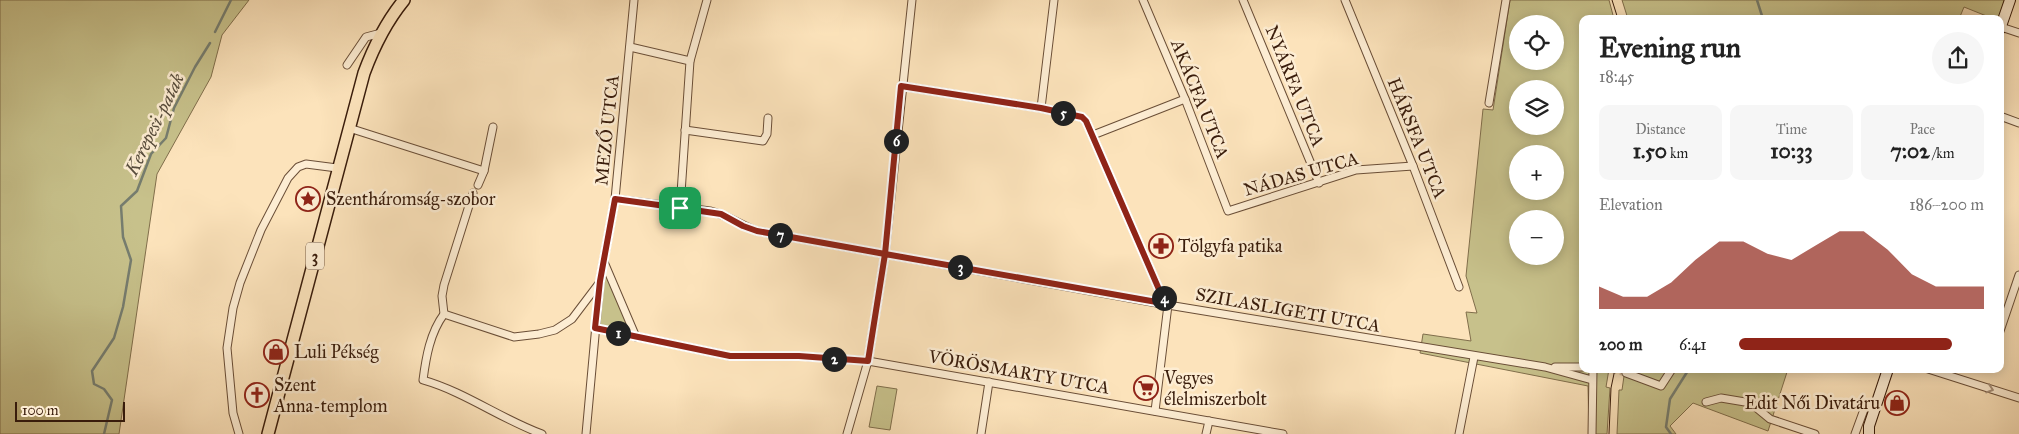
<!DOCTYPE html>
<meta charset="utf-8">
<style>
:root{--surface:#fff;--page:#f6f6f6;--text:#222;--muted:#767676;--accent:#8f2418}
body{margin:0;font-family:"IM FELL Great Primer",serif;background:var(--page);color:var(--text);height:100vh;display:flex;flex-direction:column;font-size:19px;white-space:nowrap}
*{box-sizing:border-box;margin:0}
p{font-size:16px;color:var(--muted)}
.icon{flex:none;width:28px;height:28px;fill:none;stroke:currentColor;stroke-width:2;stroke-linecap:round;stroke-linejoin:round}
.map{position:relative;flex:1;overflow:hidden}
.panel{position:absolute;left:1579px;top:15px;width:425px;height:358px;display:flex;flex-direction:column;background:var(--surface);border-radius:10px;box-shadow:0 2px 12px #0003}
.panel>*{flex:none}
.buttons{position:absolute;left:1509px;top:15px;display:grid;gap:10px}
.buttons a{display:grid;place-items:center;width:55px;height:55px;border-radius:50%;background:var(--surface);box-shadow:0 2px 12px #0003;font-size:25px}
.scale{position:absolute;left:15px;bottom:12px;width:110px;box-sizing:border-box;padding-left:5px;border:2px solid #391c0b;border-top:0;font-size:14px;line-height:18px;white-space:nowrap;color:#391c0b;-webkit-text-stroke:4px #fdedd3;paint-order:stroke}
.pin{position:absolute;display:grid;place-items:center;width:42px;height:42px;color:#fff;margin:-21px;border-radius:10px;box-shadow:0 2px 8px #0006}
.km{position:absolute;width:25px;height:25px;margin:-12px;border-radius:50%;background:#222;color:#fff;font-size:14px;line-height:25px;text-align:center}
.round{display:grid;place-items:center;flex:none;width:52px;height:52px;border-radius:26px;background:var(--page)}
.overview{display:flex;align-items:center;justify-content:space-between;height:85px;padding:0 20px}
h1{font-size:28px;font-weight:700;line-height:38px}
.figures{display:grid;grid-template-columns:repeat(3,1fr);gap:8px;height:85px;padding:5px 20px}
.figures div{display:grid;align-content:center;border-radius:10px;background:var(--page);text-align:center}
.figures b{font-size:21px;font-weight:700}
.figures small{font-size:14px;font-weight:400}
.figures p{font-size:14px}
.chart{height:140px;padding:10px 20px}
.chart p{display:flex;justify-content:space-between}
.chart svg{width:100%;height:90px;margin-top:5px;fill:var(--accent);opacity:.7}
ul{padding:0 20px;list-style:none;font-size:16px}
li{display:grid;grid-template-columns:80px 60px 1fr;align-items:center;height:38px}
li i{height:12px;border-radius:6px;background:var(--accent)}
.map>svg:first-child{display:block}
.green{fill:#c7c18b;stroke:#806e4b;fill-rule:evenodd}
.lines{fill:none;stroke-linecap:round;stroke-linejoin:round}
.stream{stroke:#767d6f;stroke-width:2.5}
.street-tunnel{stroke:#d5bb98;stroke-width:7;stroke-dasharray:7 3.5;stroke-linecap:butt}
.street-casing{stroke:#6a4e37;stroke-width:9}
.secondary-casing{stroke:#391c0b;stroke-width:12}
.primary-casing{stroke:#391c0b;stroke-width:14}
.street{stroke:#fdedd3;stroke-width:7}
.secondary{stroke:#fdedd3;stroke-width:10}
.primary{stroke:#fce3bb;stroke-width:11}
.tram{stroke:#391c0b;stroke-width:1}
.oneway{stroke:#a58f79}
.route-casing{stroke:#fff;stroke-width:10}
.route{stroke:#8f2418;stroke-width:6}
.labels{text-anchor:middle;stroke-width:5;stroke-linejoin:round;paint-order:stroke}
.shield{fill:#fdedd3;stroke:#745b47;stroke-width:1}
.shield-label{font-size:16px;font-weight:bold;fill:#391c0b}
.street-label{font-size:18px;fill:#391c0b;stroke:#fdedd3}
.poi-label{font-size:18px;fill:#391c0b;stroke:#fdedd3;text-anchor:start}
.water-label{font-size:19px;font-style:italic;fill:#584d3d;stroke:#fdedd3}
</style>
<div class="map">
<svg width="2019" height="434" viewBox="0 0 2019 434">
<rect width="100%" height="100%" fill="#fce3bb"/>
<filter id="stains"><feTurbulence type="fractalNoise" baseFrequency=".004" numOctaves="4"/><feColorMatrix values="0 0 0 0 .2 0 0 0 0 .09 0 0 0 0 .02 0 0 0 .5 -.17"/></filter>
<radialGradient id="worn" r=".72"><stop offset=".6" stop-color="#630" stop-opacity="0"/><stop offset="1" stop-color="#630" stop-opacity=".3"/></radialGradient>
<!-- green -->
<g class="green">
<path d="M0 0H249L222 35 211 77 157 174 119 434H0Z"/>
<path d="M1510 0H1609L1614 19H1582V369H1609L1606 387 1610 388 1607 434H1589L1588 386 1420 353 1423 334 1471 341 1466 312 1477 313 1466 276 1483 109 1493 110ZM1518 24H1555V61H1518ZM1518 89H1555V126H1518ZM1518 154H1555V191H1518ZM1518 219H1555V256H1518Z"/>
<path d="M1622 0H2010L2000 19H1994L1964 7 1959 19H1628Z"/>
<path d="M604 261 636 337 595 328Z"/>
<path d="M1625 369H1788L1768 431 1693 403 1670 426 1676 434H1617L1619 390H1622Z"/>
<path d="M877 386 897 389 890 430 869 427Z"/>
</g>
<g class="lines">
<!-- stream -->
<g class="stream">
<path d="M1757 0 1763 19"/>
<path d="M215 32 231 0"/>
<path d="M104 434 112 400 104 389 94 384 92 371 114 338 123 307 131 260 123 237 121 206 137 191 151 154 166 138 174 108 195 67 210 43"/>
<path d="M1671 434 1666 427 1670 399 1689 369"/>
</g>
<!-- street-tunnel -->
<path class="street-tunnel" d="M1610 369 1626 373"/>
<defs>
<g id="street">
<path d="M1143 0 1185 99 1228 211 1356 170 1413 166"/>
<path d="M1243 0 1319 183"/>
<path d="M1345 0 1413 166 1459 287"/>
<path d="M2001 27 2019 33"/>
<path d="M630 47 690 61"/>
<path d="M347 65 366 37 381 33"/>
<path d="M901 86 1041 108 1082 117 1086 121 1161 294 1168 305 1155 411"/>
<path d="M1489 103 1506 0"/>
<path d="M1041 108 1054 0"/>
<path d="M2000 116 2019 123"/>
<path d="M349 128 484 171"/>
<path d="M685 130 763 141 767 134 768 118"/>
<path d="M1093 135 1185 99"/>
<path d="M478 185 484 171 493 127"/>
<path d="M473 193 444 285 442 296 444 314C430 333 426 357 423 380 465 392 501 419 542 434"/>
<path d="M615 199 710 211C727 215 741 225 757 231L1168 305 1545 367 1592 380"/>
<path d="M680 208 690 61 707 0"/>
<path d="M604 262 636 337"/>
<path d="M444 314 514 337 539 334 555 330 572 319 600 282"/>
<path d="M595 328 730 356H799L868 361 1283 434"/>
<path d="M2000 331 2019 275"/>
<path d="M1555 367H1582"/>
<path d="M1928 369 2019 398"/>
<path d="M1626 373 1661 386 1672 369"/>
<path d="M1706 402 1721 398 1745 402 1753 405 1770 419 1815 434"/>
<path d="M239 434 233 413 227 348 233 308 240 283 261 230 288 178 298 167 306 164 337 168"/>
<path d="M586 434 600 281 615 199 634 0"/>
<path d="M847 434 868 361 885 254 912 0"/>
<path d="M981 434 989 382"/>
<path d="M1206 434 1209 421"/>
<path d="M1459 434 1474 357"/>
<path d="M1592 434 1593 369"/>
<path d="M1855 434 1866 404 1876 403"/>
</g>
<g id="secondary">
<path d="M2000 29 2010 0"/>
<path d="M1869 434V426L1888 369"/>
</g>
<path id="primary" d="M268 434 364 73C374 46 386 22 404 0"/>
</defs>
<!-- street casing -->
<use href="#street" class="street-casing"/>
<!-- secondary casing -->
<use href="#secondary" class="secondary-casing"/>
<!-- primary casing -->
<use href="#primary" class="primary-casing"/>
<!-- street -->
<use href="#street" class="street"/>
<!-- secondary -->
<use href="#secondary" class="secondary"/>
<!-- primary -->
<use href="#primary" class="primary"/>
<!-- tram -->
<g class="tram">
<path d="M1612 0 1618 19"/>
<path d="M1609 434 1611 388 1615 369"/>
</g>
</g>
<!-- one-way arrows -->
<defs><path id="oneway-chevron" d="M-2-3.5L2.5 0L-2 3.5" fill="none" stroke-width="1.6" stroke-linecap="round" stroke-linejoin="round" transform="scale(1.25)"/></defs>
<use class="oneway" href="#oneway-chevron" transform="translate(1990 389) rotate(18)"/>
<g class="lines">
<defs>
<path id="route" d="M680 208 615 199 600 281 595 328 730 356H799L868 361 885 254 1168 304 1161 294 1086 121 1082 117 1041 108 901 86 885 254 757 231 743 226 721 214 680 208"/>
</defs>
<!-- route casing -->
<use href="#route" class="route-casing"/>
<!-- route -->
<use href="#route" class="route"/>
</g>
<!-- icons -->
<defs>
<symbol id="sight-ring" viewBox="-11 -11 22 22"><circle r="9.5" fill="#fdedd3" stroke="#8f2418" stroke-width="1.5"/><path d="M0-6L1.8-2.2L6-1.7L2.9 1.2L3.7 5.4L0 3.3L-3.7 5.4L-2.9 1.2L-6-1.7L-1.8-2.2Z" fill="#8f2418"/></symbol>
<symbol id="pharmacy-ring" viewBox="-11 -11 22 22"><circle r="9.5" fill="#fdedd3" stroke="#8f2418" stroke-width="1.5"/><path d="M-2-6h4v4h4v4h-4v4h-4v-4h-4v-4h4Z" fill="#8f2418"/></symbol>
<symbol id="shop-ring" viewBox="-11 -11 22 22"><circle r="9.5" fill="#fdedd3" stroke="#8f2418" stroke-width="1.5"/><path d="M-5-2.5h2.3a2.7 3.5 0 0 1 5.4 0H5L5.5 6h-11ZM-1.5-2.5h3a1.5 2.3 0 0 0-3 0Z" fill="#8f2418"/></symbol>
<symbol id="supermarket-ring" viewBox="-11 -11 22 22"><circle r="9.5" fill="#fdedd3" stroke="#8f2418" stroke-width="1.5"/><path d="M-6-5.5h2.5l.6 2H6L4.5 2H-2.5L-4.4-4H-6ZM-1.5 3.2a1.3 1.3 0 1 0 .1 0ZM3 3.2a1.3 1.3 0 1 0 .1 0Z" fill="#8f2418"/></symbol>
<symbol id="church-ring" viewBox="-11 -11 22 22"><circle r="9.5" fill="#fdedd3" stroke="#8f2418" stroke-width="1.5"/><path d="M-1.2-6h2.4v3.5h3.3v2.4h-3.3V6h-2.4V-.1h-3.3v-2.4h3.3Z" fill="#8f2418"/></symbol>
</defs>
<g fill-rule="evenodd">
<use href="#sight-ring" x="294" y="185" width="28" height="28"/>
<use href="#pharmacy-ring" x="1147" y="232" width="28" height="28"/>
<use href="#shop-ring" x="262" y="338" width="28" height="28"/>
<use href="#supermarket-ring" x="1132" y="374" width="28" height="28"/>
<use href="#church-ring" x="243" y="381" width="28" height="28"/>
<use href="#shop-ring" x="1883" y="389" width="28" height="28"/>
</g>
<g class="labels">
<!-- shield labels -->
<rect class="shield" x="306" y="242.5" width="18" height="27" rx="4"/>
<g class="shield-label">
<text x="315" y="262">3</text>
</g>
<!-- street labels -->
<g class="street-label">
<text transform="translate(1295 86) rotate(68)" y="6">NYÁRFA UTCA</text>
<text transform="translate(1200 99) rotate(68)" y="6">AKÁCFA UTCA</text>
<text transform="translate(607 130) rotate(-84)" y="6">MEZŐ UTCA</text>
<text transform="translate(1417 138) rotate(68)" y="6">HÁRSFA UTCA</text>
<text transform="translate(1301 174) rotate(-16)" y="6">NÁDAS UTCA</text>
<text transform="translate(1288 310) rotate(10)" y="6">SZILASLIGETI UTCA</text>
<text transform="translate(1019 372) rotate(10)" y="6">VÖRÖSMARTY UTCA</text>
</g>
<!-- poi labels -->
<g class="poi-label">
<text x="326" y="205">Szentháromság-szobor</text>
<text x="1178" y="252">Tölgyfa patika</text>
<text x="294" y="358">Luli Pékség</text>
<text x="1164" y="384">Vegyes<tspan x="1164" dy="21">élelmiszerbolt</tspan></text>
<text x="274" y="391">Szent<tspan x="274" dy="21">Anna-templom</tspan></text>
<text x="1880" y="409" text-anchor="end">Edit Női Divatáru</text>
</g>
<!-- water labels -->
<g class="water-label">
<text transform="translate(154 124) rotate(-64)" y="7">Kerepesi-patak</text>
</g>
</g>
<rect width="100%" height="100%" filter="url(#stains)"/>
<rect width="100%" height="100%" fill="url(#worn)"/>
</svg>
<div class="buttons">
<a><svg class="icon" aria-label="locate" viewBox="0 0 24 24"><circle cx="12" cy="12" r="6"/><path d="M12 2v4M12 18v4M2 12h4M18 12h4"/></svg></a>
<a><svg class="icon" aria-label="layers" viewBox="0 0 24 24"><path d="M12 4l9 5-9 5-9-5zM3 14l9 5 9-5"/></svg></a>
<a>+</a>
<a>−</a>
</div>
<div class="scale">100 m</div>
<div class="pin" style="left:680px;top:208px;background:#1e9e55"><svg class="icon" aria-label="arrive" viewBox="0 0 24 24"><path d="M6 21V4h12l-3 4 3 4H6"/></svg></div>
<b class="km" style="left:618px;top:333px">1</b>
<b class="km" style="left:834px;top:359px">2</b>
<b class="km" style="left:960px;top:267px">3</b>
<b class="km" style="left:1164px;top:298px">4</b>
<b class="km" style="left:1063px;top:113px">5</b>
<b class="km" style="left:896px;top:141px">6</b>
<b class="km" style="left:780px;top:235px">7</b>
<section class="panel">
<div class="overview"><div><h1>Evening run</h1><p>18:45</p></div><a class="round"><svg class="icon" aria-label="share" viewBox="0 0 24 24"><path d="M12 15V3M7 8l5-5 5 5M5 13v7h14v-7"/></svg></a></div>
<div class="figures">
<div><p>Distance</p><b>1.50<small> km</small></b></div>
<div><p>Time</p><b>10:33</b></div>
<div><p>Pace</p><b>7:02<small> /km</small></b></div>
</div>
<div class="chart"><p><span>Elevation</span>186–200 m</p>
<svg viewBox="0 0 160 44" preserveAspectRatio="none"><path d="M0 44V33L10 38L20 38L30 31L40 20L50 11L60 11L70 17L80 20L90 13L100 6L110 6L120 15L130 27L140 33L150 33L160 33V44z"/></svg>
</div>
<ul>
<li><b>200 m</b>6:41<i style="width:87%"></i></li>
</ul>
</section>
</div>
